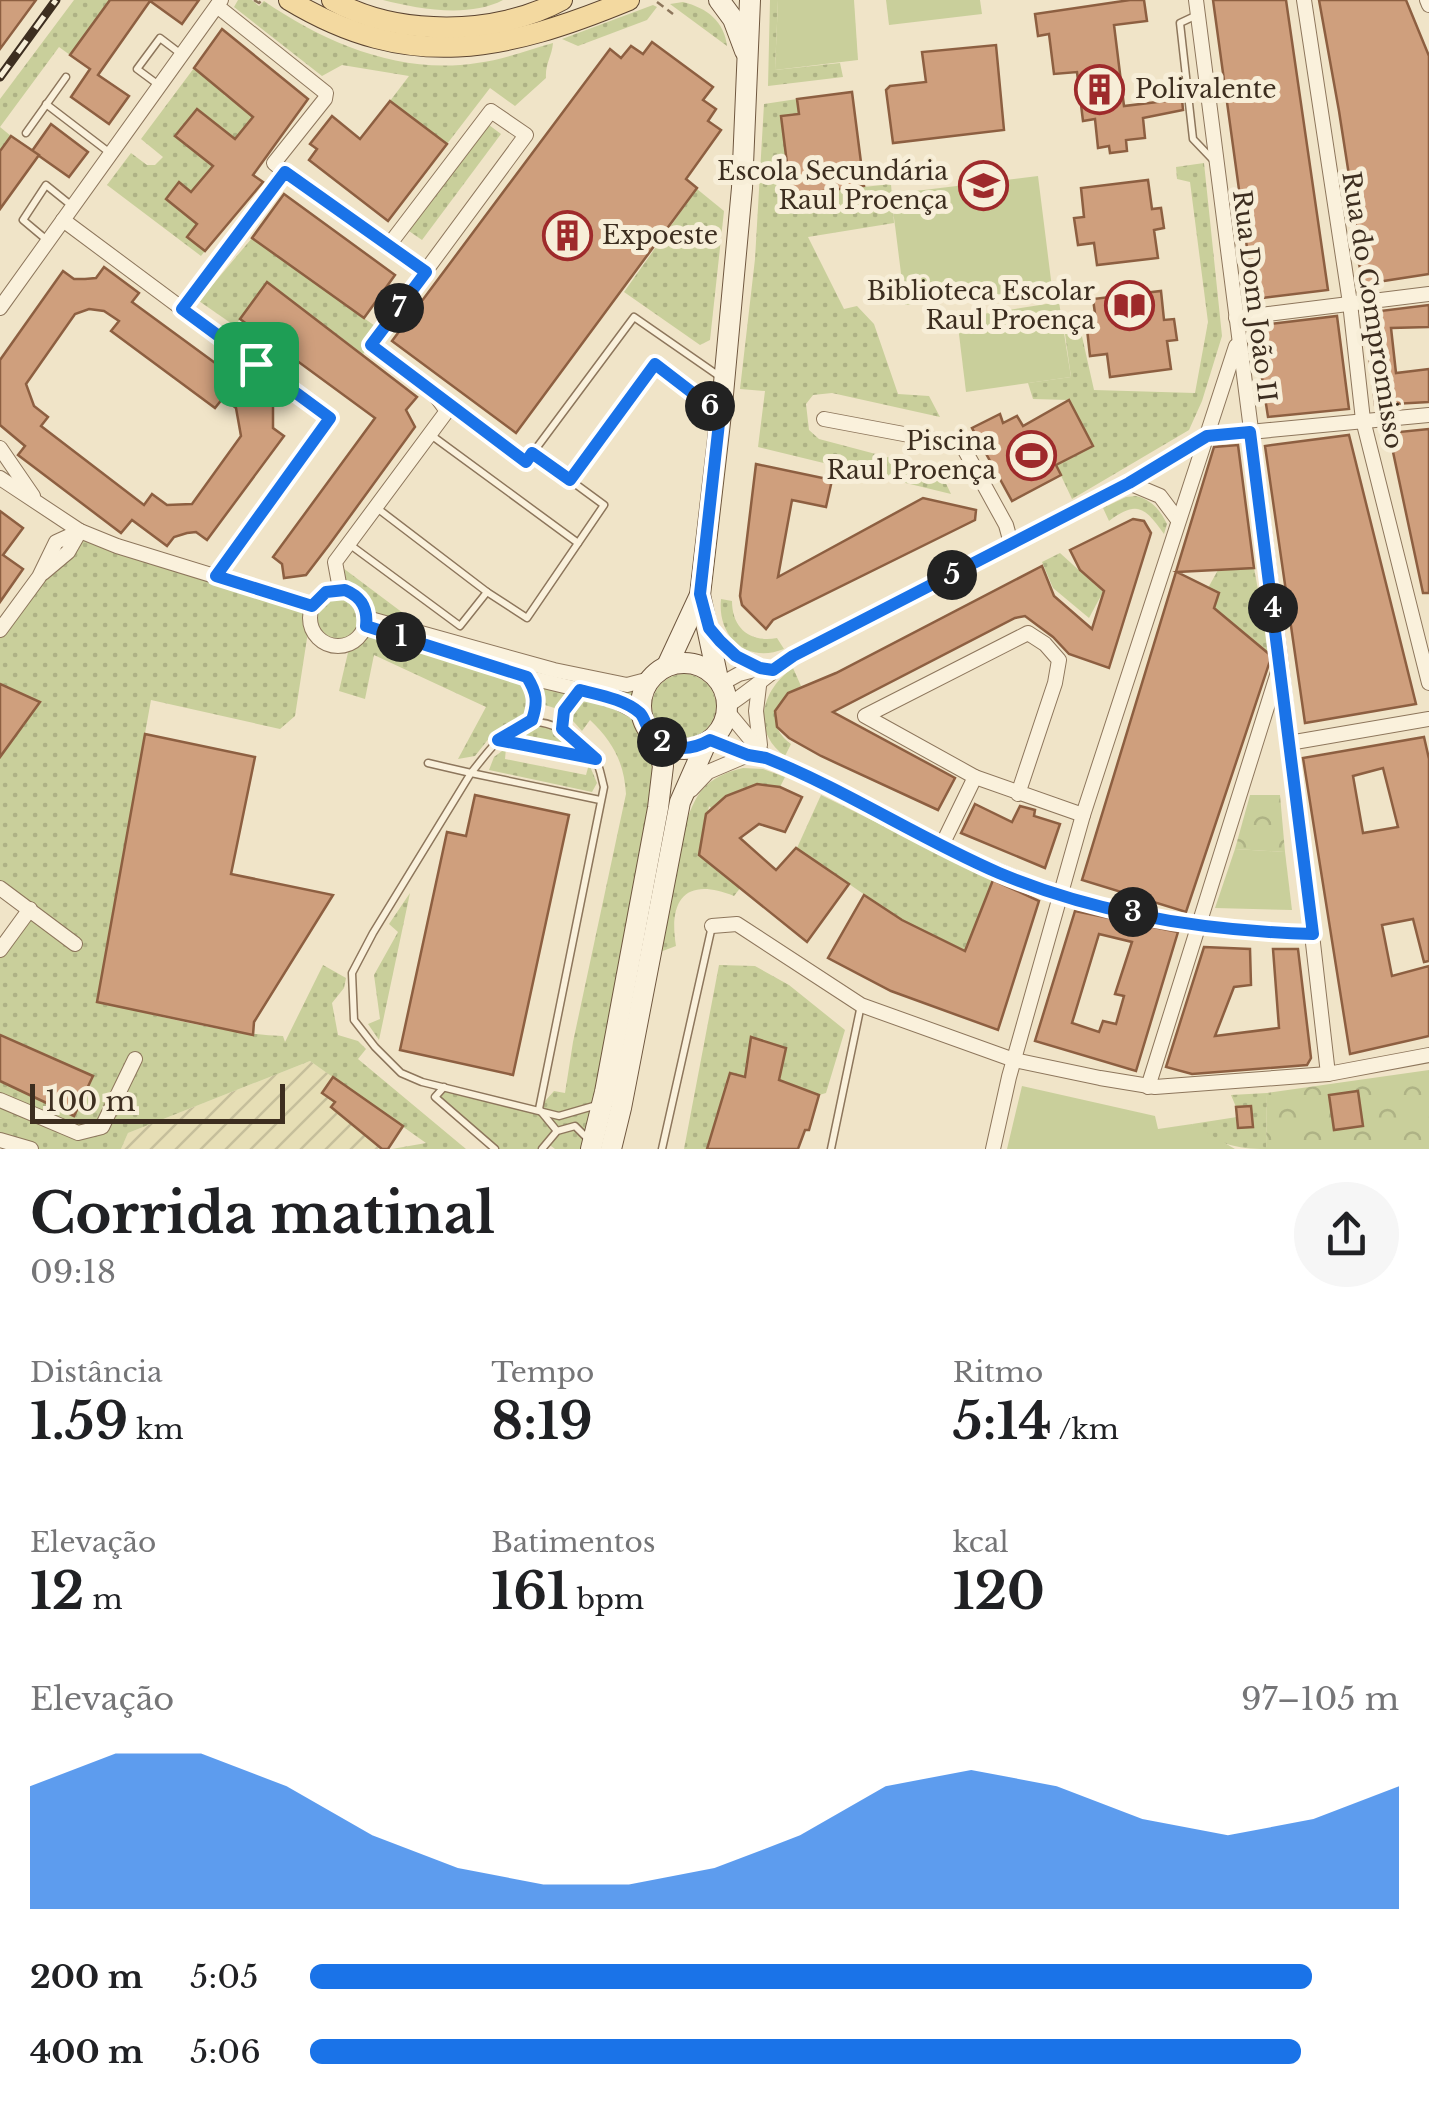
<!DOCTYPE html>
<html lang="pt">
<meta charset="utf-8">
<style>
:root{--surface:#fff;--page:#f6f6f6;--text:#202124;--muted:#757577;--accent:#1a73e8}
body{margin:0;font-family:"Libre Baskerville",serif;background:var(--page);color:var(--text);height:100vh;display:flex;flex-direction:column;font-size:38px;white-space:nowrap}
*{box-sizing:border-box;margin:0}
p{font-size:32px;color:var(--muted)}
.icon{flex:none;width:55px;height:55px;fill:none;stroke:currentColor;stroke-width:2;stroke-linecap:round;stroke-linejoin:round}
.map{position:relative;height:1149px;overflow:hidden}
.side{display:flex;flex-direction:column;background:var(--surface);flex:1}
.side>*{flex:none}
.scale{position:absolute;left:30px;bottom:25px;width:255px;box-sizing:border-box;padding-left:10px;border:5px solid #3d2e20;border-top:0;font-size:28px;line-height:35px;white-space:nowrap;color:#3d2e20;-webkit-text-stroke:8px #f7eed8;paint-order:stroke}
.pin{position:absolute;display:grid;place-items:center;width:85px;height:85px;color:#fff;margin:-42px;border-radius:20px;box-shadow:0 5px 15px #0006}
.km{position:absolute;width:50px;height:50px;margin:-25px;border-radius:50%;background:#222;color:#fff;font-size:28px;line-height:50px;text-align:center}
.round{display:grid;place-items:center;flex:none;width:105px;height:105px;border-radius:52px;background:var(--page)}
.summary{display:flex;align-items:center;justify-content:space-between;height:170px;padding:0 30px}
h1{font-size:55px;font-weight:700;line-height:75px}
.figures{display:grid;grid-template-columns:repeat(3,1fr);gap:15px;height:170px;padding:10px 30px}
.figures div{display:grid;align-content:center}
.figures b{font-size:50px;font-weight:700}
.figures small{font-size:28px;font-weight:400}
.figures p{font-size:28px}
.chart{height:280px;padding:20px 30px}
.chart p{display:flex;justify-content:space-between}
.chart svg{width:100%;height:180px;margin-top:10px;fill:var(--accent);opacity:.7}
ul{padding:0 30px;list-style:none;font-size:32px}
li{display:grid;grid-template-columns:160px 120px 1fr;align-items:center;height:75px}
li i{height:25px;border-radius:12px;background:var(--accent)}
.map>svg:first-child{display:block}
.farmland{fill:url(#farmland-furrows)}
.grass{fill:url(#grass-dots)}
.forest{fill:url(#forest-crowns)}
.garden{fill:#c9cf9b}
.building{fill:#cf9f7d;stroke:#8d5f41;stroke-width:2.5;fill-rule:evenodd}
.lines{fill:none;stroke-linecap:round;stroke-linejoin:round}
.lane-casing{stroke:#8d765c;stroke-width:9}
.street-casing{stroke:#8d765c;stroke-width:16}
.secondary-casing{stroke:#6f573f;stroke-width:22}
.primary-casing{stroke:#5b4430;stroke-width:22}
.path{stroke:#8d765c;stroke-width:2.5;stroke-dasharray:8 5;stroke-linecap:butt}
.lane{stroke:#faf1dc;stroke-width:6}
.street{stroke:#faf1dc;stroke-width:14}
.secondary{stroke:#faf1dc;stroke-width:20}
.primary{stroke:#f3d9a0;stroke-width:20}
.rail-casing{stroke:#3d2e20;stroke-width:9}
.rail{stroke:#f7eed8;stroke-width:5;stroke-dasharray:15;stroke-linecap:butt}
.route-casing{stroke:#fff;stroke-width:20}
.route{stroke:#1a73e8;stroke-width:12}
.labels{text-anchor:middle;stroke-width:10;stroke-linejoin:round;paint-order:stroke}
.poi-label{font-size:25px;fill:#3d2e20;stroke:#f7eed8;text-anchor:end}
.street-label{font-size:25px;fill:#3d2e20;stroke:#f7eed8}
</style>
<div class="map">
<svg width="1429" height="1149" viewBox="0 0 1429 1149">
<defs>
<pattern id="farmland-furrows" width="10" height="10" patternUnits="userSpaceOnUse" patternTransform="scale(2.5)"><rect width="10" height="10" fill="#e6deb5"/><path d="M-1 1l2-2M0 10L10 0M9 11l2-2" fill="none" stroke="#c6bf9b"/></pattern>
<pattern id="grass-dots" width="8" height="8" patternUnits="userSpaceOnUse" patternTransform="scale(2.5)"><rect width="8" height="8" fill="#c9cf9b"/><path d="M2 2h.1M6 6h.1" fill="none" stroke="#aeb285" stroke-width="1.8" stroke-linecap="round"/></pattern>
<pattern id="forest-crowns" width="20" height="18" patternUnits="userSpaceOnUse" patternTransform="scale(2.5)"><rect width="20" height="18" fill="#c9cf9b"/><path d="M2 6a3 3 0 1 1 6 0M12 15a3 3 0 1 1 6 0" fill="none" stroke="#aeb285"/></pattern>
</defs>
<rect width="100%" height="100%" fill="#f0e4c8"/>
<!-- farmland -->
<path class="farmland" d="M310 1061 333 1077 322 1092 335 1102 331 1107 382 1149H121L128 1133Z"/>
<!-- grass -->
<g class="grass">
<path d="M74 0H110L70 55 59 47 0 127 11 136 0 152V99Z"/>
<path d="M238 0H252L259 6 264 1C325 43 400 75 477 63 503 60 528 50 553 43 552 56 545 64 546 78L515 106 490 88 447 144 390 101 409 76 342 65 322 76 234 7Z"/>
<path d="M383 0H503C469 18 418 9 383 0Z"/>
<path d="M770 0H778L775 70 840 63 843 77 768 86Z"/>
<path d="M683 2C707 8 724 21 727 46L670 4Z"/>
<path d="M653 5 657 7 647 20 578 46 562 39Z"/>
<path d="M194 68 227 89 224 95 237 104 241 100 258 111 198 184 211 208 179 183 166 198 197 224 187 237 205 251 201 256 107 185 131 153 147 165H155L163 157 141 139Z"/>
<path d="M797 99 799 114 781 117 791 195 891 184 894 223 808 237 844 309 857 306 874 324 898 394 929 396 940 417 832 393 813 395 806 404 809 430 819 439 940 471 951 494 758 447 765 391 740 389 755 259 764 104Z"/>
<path d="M489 125 501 134 422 240 409 231Z"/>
<path d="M1204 163 1222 336 1202 401 1189 430 1072 499 1056 465 1092 445 1069 400 1033 399 1028 383 1071 377 1065 334 1081 332 1094 390 1195 393 1208 322 1190 182 1177 179 1176 167Z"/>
<path d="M697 189 724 211 710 340 700 345 624 292Z"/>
<path d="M252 238 382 331 363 354 267 282 235 326 199 301Z"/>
<path d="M1136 496C1152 500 1160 510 1167 524L1164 534C1145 507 1137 500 1109 521L1103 508 1126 497Z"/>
<path d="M80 531 312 606 295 716 280 729 151 700 97 1001C158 1016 220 1033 283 1036L285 1042 323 965 346 978 344 988 332 1003 338 1035 358 1041 366 1049 358 1059 466 1149H392L426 1143 310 1061 128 1133 121 1149H31L0 1140V950L29 909 0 888V630Z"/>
<path d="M1060 553 1103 592 1089 618 1053 588 1042 562Z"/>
<path d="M335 562 435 637 553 676 636 693 633 705 642 715 663 766 591 1149H555L547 1143 542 1149H495L435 1097 444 1087 538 1109 554 1091 565 1093 573 1042 626 794C624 762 613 742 590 720L582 731 564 711 532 701 525 715 490 737 475 756 458 759 486 707 374 655 365 699 339 691 350 644 362 634 367 616 362 602 345 590Z"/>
<path d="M1254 568 1270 655 1214 608 1219 593 1208 588 1218 570Z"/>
<circle cx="338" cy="618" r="25"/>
<path d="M721 599 732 601C732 628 750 643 777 638L784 649C747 664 717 637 721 599Z"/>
<path d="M793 668 801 686C776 700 764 724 791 744L785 756C750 731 762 689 793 668Z"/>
<circle cx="684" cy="706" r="32"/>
<path d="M533 720 552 725 596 759 498 740Z"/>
<path d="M506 748 505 759 586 775 589 764 597 783 592 792 489 770 494 757Z"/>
<path d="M743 768 763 769 785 777 780 787C750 783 734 788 712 809L709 806 699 855 741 887 734 896C687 877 668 898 676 946L660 952C668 913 678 818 702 790 713 777 727 772 743 768Z"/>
<path d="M821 795 993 880 965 950 901 920 797 848Z"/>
<path d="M410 893 379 1040 368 1024 380 1019 374 975 398 932 389 924Z"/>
<path d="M719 965 755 966 789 985 845 1030 826 1093 819 1095 779 1081 786 1048 751 1038 745 1077 730 1073 707 1149H684Z"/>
<path d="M1267 1093 1266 1149C1237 1149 1215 1144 1192 1124L1237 1117 1238 1128 1252 1127 1251 1106 1236 1107 1231 1095Z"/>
</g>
<!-- forest -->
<g class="forest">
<path d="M1250 795H1280L1285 852 1235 849Z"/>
<path d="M1429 1070V1149H1266L1267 1093Z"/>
</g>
<!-- garden -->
<g class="garden">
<path d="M778 0H854L858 60 775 70Z"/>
<path d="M886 0H980L982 14 889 25Z"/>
<path d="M1038 176 1052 288 905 305 891 194Z"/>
<path d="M1059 302 1071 377 966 392 957 318Z"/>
<path d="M1235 849 1285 852 1292 910 1215 908Z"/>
<path d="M1022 1086 1155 1116 1158 1129 1192 1124 1235 1149H1007Z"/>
</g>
<!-- building -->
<g class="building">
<path d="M0 0H36L0 49Z"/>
<path d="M110 0H199L182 24 150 1 98 75 129 96 109 124 71 97 90 69 70 55Z"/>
<path d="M1130 0H1144L1147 21 1114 25 1124 106 1182 99 1183 110 1143 118 1145 138 1126 140 1127 151 1110 153 1109 146 1098 148 1095 119 1083 121 1077 72 1054 74 1049 34 1038 36 1035 14Z"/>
<path d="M1213 0H1286L1328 290 1254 299Z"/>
<path d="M1319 0H1406L1429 56V274L1364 284 1358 260 1355 214 1339 111Z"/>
<path d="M222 29 308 99 253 175 263 182 205 251 187 237 197 224 166 199 179 182 191 192 213 166 175 136 197 109 235 139 253 117 194 68Z"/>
<path d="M652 42 713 87 703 100 716 109 708 121 721 130 686 179 697 188 516 433 392 341 610 49 621 58 631 46 643 54Z"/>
<path d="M996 45 1004 130 893 143 886 90 890 86 926 82 922 52Z"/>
<path d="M852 92 864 186 791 195 781 116 799 114 797 99Z"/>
<path d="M390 101 447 144 388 221 309 160 317 149 310 144 332 116 360 139Z"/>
<path d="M51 124 88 152 69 177 32 151Z"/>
<path d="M11 136 39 155 0 209V151Z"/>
<path d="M1148 180 1152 209 1161 208 1164 228 1154 230 1158 258 1097 265 1094 243 1078 245 1074 218 1084 217 1081 188Z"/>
<path d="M284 194 395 275 364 318 252 238Z"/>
<path d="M104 267 139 293 132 302 237 379 243 371 279 398 273 406V428L284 436 207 540 196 532 187 533 174 537 167 546 132 520 121 533 18 455 25 446 0 425V360L63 271 74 279H85L96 278ZM89 309 104 311 119 321 111 331 215 408 223 398 236 408 241 436 192 504 167 505 152 494 144 505 41 426 48 417 34 406 26 384 75 314Z"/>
<path d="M267 282 417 397 406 410 415 427 329 545 306 575 284 578 282 564 273 557 375 418 240 319Z"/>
<path d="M1161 291 1164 320 1174 319 1177 340 1167 341 1171 369 1110 377 1107 354 1090 356 1087 329 1097 328 1093 299Z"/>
<path d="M1429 305V327L1391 328 1396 373 1429 369V402L1375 405 1364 313Z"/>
<path d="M1337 316 1349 409 1268 417 1254 326Z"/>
<path d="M1069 400 1093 446 1056 465 1061 475 1012 501 972 428 1000 414 1003 423 1017 416 1023 426Z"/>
<path d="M1429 429V593H1423L1389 433Z"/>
<path d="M1349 435 1416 704 1305 723 1265 446Z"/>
<path d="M1238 445 1254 568 1177 572 1219 593 1214 608 1269 654 1270 661 1186 912 1082 880 1214 447Z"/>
<path d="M756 464 832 480 826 507 792 500 778 577 923 498 976 510 975 520 773 620 766 629 742 605 740 596Z"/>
<path d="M0 511 23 528 3 555 23 569 0 602Z"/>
<path d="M1133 519 1144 521 1151 533 1109 668 1069 654 1053 637 1025 616 1015 618 833 712 955 778 938 810 821 756 789 738 777 727 775 711 788 693 836 673 1042 566 1054 596 1092 629 1104 591 1080 570 1070 550Z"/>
<path d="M0 684 40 702 0 757Z"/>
<path d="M145 734 255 757 231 874 333 895 254 1022 253 1035 97 1002Z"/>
<path d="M1424 737 1429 759V961L1424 962 1413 919 1382 925 1392 976 1429 966V1036L1350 1054 1303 758ZM1383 768 1398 827 1363 833 1353 776Z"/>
<path d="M757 784 780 787 802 797 785 832 759 824 740 838 776 870 796 848 849 884 807 942 699 855 706 814 726 796Z"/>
<path d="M475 795 569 815 513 1075 400 1050 447 832 466 836Z"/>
<path d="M975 804 1012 822 1020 806 1035 810 1034 816 1060 824 1045 868 961 833Z"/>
<path d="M993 880 1039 901 998 1030 891 991 828 958 864 895 902 920 965 951Z"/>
<path d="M1075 911 1178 932 1136 1071 1035 1041ZM1099 934 1132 942 1115 994 1124 996 1116 1024 1103 1021 1099 1032 1072 1023Z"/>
<path d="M1204 947 1250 949 1251 985 1234 987 1215 1036 1279 1028 1273 949H1298L1311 1058 1307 1065 1192 1074 1166 1067Z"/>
<path d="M0 1035 93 1076 74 1116 0 1081Z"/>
<path d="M751 1037 786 1048 779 1080 819 1095 809 1130H805L798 1149H707L730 1073 745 1077Z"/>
<path d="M333 1077 403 1126 388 1149H382L331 1107 335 1102 322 1093Z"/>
<path d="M1358 1091 1363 1126 1334 1130 1329 1095Z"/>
<path d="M1251 1106 1253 1127 1238 1128 1236 1107Z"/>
</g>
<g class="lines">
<defs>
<g id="lane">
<path d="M1197 15 1180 23 1193 139 1215 162"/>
<path d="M160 86 137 69 160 38 181 54"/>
<path d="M46 104 110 153"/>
<path d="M26 133 66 77"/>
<path d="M48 241 23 220 46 185 72 206"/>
<path d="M447 402 526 462 634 317 719 376"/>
<path d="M431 435 578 543"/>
<path d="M533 453 570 480"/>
<path d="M377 508 487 592"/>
<path d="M349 544 460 626 487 592 527 618 604 505 570 480 655 364 716 410"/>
<path d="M531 682 538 704 533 720"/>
<path d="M562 729 564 711 579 691"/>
<path d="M499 740 595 759"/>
<path d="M428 763 471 773C485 756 497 737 517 727 544 712 575 735 593 757 600 764 601 777 604 787L539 1109 557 1131"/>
<path d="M444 1087 435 1097 495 1149"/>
<path d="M597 1105 559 1116 422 1082 401 1073 375 1047 354 1020 352 973 373 933 471 773 600 800"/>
<path d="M542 1149 557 1131 575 1126 587 1138"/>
<path d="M662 1149 712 926"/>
<path d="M831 1149 861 1005"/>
</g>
<g id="street">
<path d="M1196 0 1281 664 1328 1074"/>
<path d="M1304 0 1350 303 1363 420 1429 683"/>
<path d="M1427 0 1429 5"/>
<path d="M217 6 326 93 325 99 274 163 285 172"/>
<path d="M63 220 329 418 215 576"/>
<path d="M389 245 426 272"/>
<path d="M0 308 221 0"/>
<path d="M181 309 285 172 389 245 491 111 526 135 371 345 433 392 447 411 335 562 340 589"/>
<path d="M1236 318 1429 294"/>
<path d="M824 419 962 445 1006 525 1011 543"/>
<path d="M0 448 33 496"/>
<path d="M0 478 80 531 117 546 312 606"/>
<path d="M1129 483 1160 496 1178 520"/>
<path d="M43 573 68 552 80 531"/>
<circle cx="338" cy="618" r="28"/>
<path d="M367 618 554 670 627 685 650 679"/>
<path d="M710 629 736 655 760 668"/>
<path d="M0 630 39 577 56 542 80 531"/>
<path d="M405 638 527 677 606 696 642 715"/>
<path d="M721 684 739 674 762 668"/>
<path d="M759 686 756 711 760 745"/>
<path d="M727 706C751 690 771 673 793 656L1129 483 1207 436 1429 415"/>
<path d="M727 711 766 758"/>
<path d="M710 740 789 767 968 858 1060 897 1199 926 1313 934"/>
<path d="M1289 743 1429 719"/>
<path d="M691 790 708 772 748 755"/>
<path d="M1018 794 1055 683 1059 660 1045 644 1028 633 865 716 975 777 1083 815"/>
<path d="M942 845 975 777"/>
<path d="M0 888 75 944"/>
<path d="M712 926 737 924 861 1005 1014 1060 1100 1078 1155 1087 1328 1074 1429 1055"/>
<path d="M0 950 30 909"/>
<path d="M1148 1087 1279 669"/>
<path d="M0 1100 78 1133 102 1127 135 1059"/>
<path d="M0 1140 31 1149"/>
<path d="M993 1149 1009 1077 1083 815 1236 346"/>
</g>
<g id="secondary">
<path d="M719 0 733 19 745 51"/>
<path d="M700 595 718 679"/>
<circle cx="684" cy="706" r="43"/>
<path d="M667 666 700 595 722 405 742 188 750 0"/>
<path d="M591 1149 605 1092 658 808 663 766 655 737"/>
<path d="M611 1149 621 1108 680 802 706 743"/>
</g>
<g id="primary">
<path d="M289 0C410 73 505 51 629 0"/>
<path d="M332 0C397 37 497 36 562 0"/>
</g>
</defs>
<!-- lane casing -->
<use href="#lane" class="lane-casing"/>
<!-- street casing -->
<use href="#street" class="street-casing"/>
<!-- secondary casing -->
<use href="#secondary" class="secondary-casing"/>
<!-- primary casing -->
<use href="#primary" class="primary-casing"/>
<!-- path -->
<g class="path">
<path d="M254 0 259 3 262 0"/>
<path d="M657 2 673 14"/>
</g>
<!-- lane -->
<use href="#lane" class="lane"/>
<!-- street -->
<use href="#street" class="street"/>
<!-- secondary -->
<use href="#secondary" class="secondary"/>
<!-- primary -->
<use href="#primary" class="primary"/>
<defs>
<path id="rail" d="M0 77 56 0"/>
</defs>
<!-- rail casing -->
<use href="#rail" class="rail-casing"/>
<!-- rail -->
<use href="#rail" class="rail"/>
</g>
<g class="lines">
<defs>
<path id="route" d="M285 172 426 272 371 345 526 462 532 453 570 480 655 364 720 414 700 594 709 628 720 641 736 656 760 668 773 670 793 656 1129 483 1207 436 1250 432 1313 934C1208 931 1097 914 999 873 920 839 846 790 766 758L748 755 710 740C691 751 667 752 652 734 646 728 645 718 640 713 624 699 599 695 580 690L564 711 562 729 596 759 498 740 532 720C538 702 537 693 527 677L366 626C368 609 362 597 345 590L326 592 312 606 216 576 330 418 182 309Z"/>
</defs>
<!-- route casing -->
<use href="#route" class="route-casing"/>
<!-- route -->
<use href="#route" class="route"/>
</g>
<!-- icons -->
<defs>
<symbol id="building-ring" viewBox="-11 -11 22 22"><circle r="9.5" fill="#f7eed8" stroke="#9e2a2b" stroke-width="1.5"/><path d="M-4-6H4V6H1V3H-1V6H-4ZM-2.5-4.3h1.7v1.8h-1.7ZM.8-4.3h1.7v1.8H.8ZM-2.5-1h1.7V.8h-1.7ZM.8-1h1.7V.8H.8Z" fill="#9e2a2b"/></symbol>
<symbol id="school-ring" viewBox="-11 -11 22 22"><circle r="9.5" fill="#f7eed8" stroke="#9e2a2b" stroke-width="1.5"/><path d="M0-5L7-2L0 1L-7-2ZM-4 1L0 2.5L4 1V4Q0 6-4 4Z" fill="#9e2a2b"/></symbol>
<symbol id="library-ring" viewBox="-11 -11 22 22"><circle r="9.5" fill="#f7eed8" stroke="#9e2a2b" stroke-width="1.5"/><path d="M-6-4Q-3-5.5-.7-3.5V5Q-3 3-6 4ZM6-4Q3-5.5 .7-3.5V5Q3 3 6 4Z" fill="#9e2a2b"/></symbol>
<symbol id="stadium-ring" viewBox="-11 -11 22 22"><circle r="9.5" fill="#f7eed8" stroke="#9e2a2b" stroke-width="1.5"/><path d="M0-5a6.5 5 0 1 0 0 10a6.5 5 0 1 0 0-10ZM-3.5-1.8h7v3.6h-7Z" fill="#9e2a2b"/></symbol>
</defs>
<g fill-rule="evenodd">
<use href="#building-ring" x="1072" y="62" width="55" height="55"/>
<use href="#school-ring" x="956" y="158" width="55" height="55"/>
<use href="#building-ring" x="540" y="208" width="55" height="55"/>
<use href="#library-ring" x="1102" y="278" width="55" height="55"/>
<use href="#stadium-ring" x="1004" y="428" width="55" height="55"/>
</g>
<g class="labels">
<!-- poi labels -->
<g class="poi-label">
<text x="1135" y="98" text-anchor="start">Polivalente</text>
<text x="948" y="180">Escola Secundária<tspan x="948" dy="29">Raul Proença</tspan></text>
<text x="602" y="244" text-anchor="start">Expoeste</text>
<text x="1095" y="300">Biblioteca Escolar<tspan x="1095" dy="29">Raul Proença</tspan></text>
<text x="996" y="450">Piscina<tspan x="996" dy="29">Raul Proença</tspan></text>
</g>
<!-- street labels -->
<g class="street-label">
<text transform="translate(1255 296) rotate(83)" y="9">Rua Dom João II</text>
<text transform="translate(1373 310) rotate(81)" y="9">Rua do Compromisso</text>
</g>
</g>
</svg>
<div class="scale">100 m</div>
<div class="pin" style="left:256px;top:364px;background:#1e9e55"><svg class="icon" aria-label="arrive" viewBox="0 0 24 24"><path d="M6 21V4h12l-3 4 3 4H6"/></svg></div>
<b class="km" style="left:401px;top:637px">1</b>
<b class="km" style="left:662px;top:742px">2</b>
<b class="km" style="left:1133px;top:912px">3</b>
<b class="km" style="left:1273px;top:608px">4</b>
<b class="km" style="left:952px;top:575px">5</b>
<b class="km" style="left:710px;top:406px">6</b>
<b class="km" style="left:399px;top:308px">7</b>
</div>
<section class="side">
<div class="summary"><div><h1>Corrida matinal</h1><p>09:18</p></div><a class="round"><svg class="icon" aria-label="share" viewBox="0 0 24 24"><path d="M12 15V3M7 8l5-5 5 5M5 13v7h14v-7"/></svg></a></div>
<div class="figures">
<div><p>Distância</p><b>1.59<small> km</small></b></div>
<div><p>Tempo</p><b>8:19</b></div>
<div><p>Ritmo</p><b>5:14<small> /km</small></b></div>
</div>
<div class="figures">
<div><p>Elevação</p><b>12<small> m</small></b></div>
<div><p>Batimentos</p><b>161<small> bpm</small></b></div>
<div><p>kcal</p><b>120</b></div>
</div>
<div class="chart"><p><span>Elevação</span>97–105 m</p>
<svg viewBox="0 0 160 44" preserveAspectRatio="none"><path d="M0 44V14L10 6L20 6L30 14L40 26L50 34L60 38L70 38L80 34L90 26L100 14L110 10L120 14L130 22L140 26L150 22L160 14V44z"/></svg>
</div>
<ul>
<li><b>200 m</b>5:05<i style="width:92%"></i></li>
<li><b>400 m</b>5:06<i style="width:91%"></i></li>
</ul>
</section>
